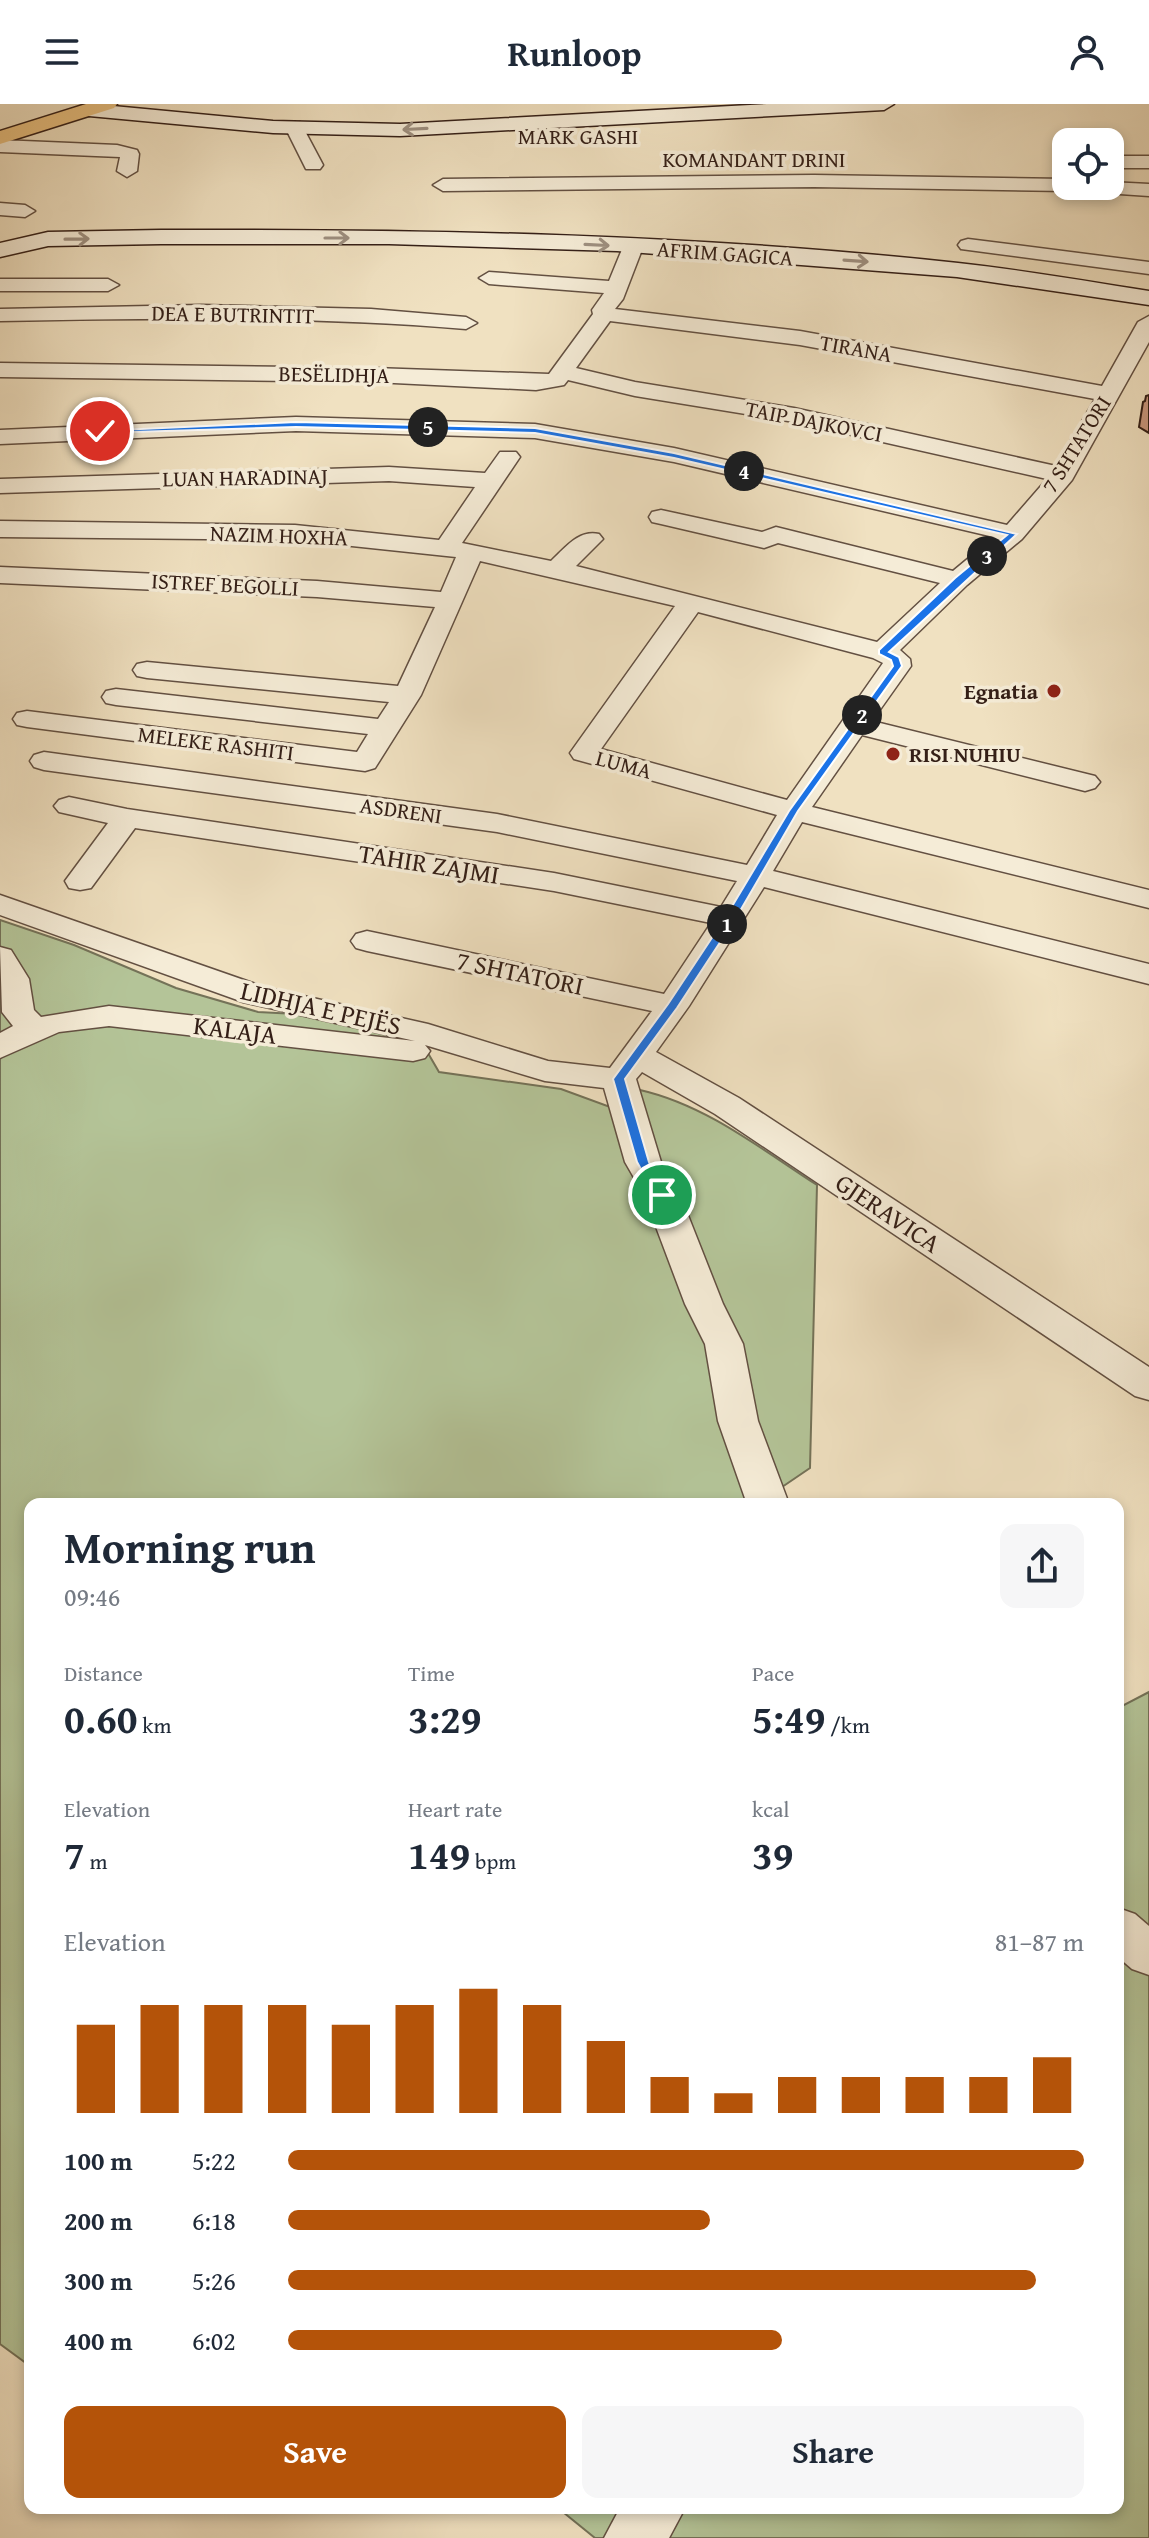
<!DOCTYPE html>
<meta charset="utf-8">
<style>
:root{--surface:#fff;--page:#f6f6f7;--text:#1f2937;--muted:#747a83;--accent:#b45309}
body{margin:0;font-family:"Gentium Book Plus",serif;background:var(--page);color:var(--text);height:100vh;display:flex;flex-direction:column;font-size:30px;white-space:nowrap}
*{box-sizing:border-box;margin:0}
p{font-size:26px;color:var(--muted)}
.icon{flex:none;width:44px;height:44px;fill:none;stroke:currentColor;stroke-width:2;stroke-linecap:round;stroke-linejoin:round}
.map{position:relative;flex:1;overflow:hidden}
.side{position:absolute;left:24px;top:1394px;width:1100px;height:1016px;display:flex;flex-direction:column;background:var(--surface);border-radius:16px;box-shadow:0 4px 12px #0003}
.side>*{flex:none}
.controls{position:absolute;left:1052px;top:24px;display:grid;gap:16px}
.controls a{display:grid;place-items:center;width:72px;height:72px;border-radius:16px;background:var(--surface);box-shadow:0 4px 12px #0003;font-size:40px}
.pin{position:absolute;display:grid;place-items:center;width:68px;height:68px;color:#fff;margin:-34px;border:4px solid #fff;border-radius:50%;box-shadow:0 2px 8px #0007}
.km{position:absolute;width:40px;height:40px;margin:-20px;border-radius:50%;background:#222;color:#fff;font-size:22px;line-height:40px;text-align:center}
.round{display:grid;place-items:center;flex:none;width:84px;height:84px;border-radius:16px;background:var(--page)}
.overview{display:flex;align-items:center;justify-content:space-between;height:136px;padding:0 40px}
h1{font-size:44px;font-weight:700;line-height:60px}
.metrics{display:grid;grid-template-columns:repeat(3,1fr);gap:12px;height:136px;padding:8px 40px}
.metrics div{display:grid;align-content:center}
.metrics b{font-size:40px;font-weight:700}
.metrics small{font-size:22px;font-weight:400}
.metrics p{font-size:22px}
.chart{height:224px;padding:16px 40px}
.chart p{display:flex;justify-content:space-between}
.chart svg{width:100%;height:144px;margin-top:8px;stroke:var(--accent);stroke-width:6}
.action{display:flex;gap:16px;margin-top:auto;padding:16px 40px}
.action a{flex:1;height:92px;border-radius:16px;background:var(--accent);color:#fff;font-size:32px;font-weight:700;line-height:92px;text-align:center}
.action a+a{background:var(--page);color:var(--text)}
ul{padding:0 40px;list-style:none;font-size:26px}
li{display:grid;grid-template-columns:128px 96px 1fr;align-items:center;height:60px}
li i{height:20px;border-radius:10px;background:var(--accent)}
header{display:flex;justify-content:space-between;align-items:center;height:104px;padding:0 40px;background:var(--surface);font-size:36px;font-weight:700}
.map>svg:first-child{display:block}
.green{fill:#b4c498;stroke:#747258;stroke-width:2}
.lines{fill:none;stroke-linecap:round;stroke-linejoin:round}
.street-casing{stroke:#635042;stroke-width:3}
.secondary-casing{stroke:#341f17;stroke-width:3}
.primary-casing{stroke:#341f17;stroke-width:3}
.street{fill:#f5ecd7;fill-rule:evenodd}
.secondary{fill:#f5ecd7;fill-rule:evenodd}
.primary{fill:#e8c080;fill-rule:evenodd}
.wall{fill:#c8977e;stroke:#341f17;stroke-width:2}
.oneway{stroke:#9e9081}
.route{fill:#1a73e8;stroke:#fff;stroke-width:2}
.poi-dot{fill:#8f2418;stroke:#f5ecd7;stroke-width:3}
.labels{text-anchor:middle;stroke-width:7;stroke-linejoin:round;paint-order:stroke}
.far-street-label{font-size:22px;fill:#341f17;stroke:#f5ecd7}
.far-poi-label{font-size:22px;font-weight:bold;fill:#341f17;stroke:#f5ecd7;text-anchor:end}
.street-label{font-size:26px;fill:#341f17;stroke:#f5ecd7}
</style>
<header><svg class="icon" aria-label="menu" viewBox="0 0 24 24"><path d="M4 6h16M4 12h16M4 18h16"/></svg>Runloop<svg class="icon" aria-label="person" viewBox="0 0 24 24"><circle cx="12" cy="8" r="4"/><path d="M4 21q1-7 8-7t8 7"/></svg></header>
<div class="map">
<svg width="1149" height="2434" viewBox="0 0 1149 2434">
<rect width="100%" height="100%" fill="#f0e1c1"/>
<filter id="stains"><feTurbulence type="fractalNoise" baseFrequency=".0025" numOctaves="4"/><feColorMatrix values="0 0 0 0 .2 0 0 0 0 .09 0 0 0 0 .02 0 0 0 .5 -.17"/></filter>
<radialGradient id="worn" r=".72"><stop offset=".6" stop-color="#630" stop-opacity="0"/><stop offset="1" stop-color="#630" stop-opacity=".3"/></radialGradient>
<!-- green -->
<g class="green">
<path d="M0 816 74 841 176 884 258 908 315 911 421 937 439 968 561 985 610 1003 638 1002 640 986C706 1001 761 1045 817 1081L810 1364 757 1400H30V2262L0 2240V955L7 947 0 932Z"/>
<path d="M1149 1588V2434H595L558 2404H1118V1604Z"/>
</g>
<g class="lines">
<defs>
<g id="street">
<path d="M300 18 309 24 306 29 323 61 320 65H306L288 29 293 20Z"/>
<path d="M0 36 117 41 137 46 139 50 137 67 127 73 117 67 120 53 0 48Z"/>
<rect x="1110" y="52" width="39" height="12"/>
<path d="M814 71 1066 75V82H1075L1066 87 814 83 443 87 433 81 443 75Z"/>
<path d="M1110 78 1149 80V92L1090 88 1080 82H1110Z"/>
<path d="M0 99 25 101 35 107 25 113 0 111Z"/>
<path d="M968 135 1149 158V170L961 145 958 141 961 137Z"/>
<path d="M633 137 643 143 623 195 615 205 800 227 1102 282 1138 218 1149 212V238L1072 376 1022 435 967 481 900 546 910 555 911 562 872 617 1095 672 1100 678 1095 684 1085 687 862 631 812 703 1149 786V804L802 718 773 767 1149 860V880L764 783 689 902 656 948 739 994 1149 1263V1296L1135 1292 715 1010 642 968 636 975 661 1058 680 1091 723 1200 743 1240 758 1317 789 1400H747L718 1317 705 1240 685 1200 644 1091 625 1058 604 984 545 977 425 941 430 947 425 954 413 957 109 922 59 928 0 954V929L13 922 2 908 0 843 11 846 29 875 34 906 41 913 109 902 415 937 243 898 0 811V791L264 883 428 920 548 957 610 964 652 907 367 847 356 844 351 837 356 830 367 827 664 890 711 819 554 787 135 724 91 784 80 786 69 784 65 777 108 719 59 708 54 702 59 696 69 693 127 705 554 769 721 803 737 777 497 728 44 666 34 663 30 657 34 651 44 648 497 710 747 761 777 711 574 655 570 649 675 502 480 457 421 591 375 664 365 667 27 623 17 621 13 615 17 609 27 607 357 648 368 630 116 601 106 599 102 593 106 587 116 585 378 615 389 598 147 574 137 572 133 566 137 560 147 558 398 582 435 503 317 493 0 479V463L317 477 441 488 456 453 295 436 0 433V417L295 421 439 436 475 383 389 377 0 389V375L389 363 485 369 500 348H516L520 353 462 439 551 457C565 444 579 425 599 430L603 435 576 462 877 538 940 479 778 439 764 444 661 420 652 418 649 413 652 408 661 406 762 428 776 423 953 467 994 433 674 358 535 334 296 327 0 340V326L296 313 535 320 674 344 1007 421 1047 375 794 318 635 292 568 276 564 281 536 286 374 278 0 273V259L374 264 549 270 593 210 592 206 604 189 489 180 479 174 489 168 609 177 623 143ZM610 217 800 241 1095 295 1056 362 794 304 635 278 576 264ZM698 508 873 554 883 559 787 696 601 645Z"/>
<path d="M0 175H108L119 181 108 187H0Z"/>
<path d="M201 201 371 205 466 213 477 219 466 225C311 212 156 214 0 217V205Z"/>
<path d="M1118 1804 1135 1810 1149 1822V1871L1132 1865 1118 1853Z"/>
<path d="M620 2404H685L669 2434H604Z"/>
</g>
<g id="secondary">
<path d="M92 0 273 17 400 20 767 0H894L884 6 400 32 273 29 89 12 78 6 82 2Z"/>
<path d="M161 126C427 125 693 130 958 159 1022 166 1085 177 1149 187V201L957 173 617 147 389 140H161L48 142 0 153V139L48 128Z"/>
</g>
<path id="primary" d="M86 0H117L114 4 0 40V27Z"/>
</defs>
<!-- street casing -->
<use href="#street" class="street-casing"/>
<!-- secondary casing -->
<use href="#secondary" class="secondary-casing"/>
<!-- primary casing -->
<use href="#primary" class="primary-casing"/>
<!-- street -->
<use href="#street" class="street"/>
<!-- secondary -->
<use href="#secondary" class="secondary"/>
<!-- primary -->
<use href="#primary" class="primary"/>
</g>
<!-- wall -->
<path class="wall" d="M1149 291V329L1139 323 1143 298 1145 297 1146 292Z"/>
<!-- one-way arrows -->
<defs><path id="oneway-shaft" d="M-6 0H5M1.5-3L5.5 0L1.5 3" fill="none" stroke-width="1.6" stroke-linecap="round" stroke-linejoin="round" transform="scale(2)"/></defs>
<g class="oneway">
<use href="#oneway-shaft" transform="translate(415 25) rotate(177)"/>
<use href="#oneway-shaft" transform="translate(337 134)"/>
<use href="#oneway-shaft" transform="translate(77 135) rotate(-1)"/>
<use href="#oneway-shaft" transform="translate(597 141) rotate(3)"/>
<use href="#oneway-shaft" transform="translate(856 157) rotate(4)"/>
</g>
<!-- route -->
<path class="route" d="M296 318 535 324 674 349 1017 430 889 548 899 553 902 562 798 707 736 814 677 904 625 975 649 1058 668 1091 666 1094H657L637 1058 613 975 668 900 725 814 789 707 893 562 891 556 879 550V546L955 474 1007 431 674 354 535 329 296 323 100 329 96 327Z"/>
<!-- markers -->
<g class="poi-dot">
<circle cx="1054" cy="587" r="8"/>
<circle cx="893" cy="650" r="8"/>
</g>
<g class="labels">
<!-- far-street labels -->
<g class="far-street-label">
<text x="578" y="40">MARK GASHI</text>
<text x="754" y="63">KOMANDANT DRINI</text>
<text transform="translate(725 149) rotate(4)" y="8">AFRIM GAGICA</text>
<text transform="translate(233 210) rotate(1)" y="8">DEA E BUTRINTIT</text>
<text transform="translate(856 244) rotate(10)" y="8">TIRANA</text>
<text transform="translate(334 270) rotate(1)" y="8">BESËLIDHJA</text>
<text transform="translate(814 317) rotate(11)" y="8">TAIP DAJKOVCI</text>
<text transform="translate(1076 340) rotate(-58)" y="8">7 SHTATORI</text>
<text transform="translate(245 373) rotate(-1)" y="8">LUAN HARADINAJ</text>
<text transform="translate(279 431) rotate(2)" y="8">NAZIM HOXHA</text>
<text transform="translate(225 480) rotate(3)" y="8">ISTREF BEGOLLI</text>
<text transform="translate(216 639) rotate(7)" y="8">MELEKE RASHITI</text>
<text transform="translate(624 660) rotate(15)" y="8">LUMA</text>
<text transform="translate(401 706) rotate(8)" y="8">ASDRENI</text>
</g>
<!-- far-poi labels -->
<g class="far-poi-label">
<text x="1038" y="595">Egnatia</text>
<text x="909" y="658" text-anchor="start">RISI NUHIU</text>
</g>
<!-- street labels -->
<g class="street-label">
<text transform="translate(429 760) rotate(9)" y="9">TAHIR ZAJMI</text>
<text transform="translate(520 869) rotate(12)" y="9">7 SHTATORI</text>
<text transform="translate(321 904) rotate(13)" y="9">LIDHJA E PEJËS</text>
<text transform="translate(235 926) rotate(7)" y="9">KALAJA</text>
<text transform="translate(888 1109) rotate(34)" y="9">GJERAVICA</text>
</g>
</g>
<rect width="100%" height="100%" filter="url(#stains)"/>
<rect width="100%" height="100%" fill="url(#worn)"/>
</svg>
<div class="controls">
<a><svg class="icon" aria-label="locate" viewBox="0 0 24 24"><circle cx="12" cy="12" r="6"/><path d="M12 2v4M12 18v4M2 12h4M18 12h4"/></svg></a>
</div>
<div class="pin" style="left:662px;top:1091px;background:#1e9e55"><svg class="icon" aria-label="arrive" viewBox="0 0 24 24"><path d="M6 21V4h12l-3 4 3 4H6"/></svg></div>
<div class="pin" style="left:100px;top:327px;background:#d93025"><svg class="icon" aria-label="check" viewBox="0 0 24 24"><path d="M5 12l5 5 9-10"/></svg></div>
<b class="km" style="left:727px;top:820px">1</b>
<b class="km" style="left:862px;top:611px">2</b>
<b class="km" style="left:987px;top:452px">3</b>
<b class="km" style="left:744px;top:367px">4</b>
<b class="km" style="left:428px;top:323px">5</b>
<section class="side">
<div class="overview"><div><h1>Morning run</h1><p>09:46</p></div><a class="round"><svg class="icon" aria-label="share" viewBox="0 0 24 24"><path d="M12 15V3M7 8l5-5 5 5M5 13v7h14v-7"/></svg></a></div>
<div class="metrics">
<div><p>Distance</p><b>0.60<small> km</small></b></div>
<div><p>Time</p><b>3:29</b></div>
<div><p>Pace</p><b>5:49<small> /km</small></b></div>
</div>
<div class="metrics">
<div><p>Elevation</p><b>7<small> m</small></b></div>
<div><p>Heart rate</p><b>149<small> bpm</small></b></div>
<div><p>kcal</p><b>39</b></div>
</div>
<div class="chart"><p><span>Elevation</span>81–87 m</p>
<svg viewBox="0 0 160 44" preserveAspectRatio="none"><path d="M5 44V17M15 44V11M25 44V11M35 44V11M45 44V17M55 44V11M65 44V6M75 44V11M85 44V22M95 44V33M105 44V38M115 44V33M125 44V33M135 44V33M145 44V33M155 44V27"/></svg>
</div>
<ul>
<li><b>100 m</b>5:22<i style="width:100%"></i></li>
<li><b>200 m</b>6:18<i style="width:53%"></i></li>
<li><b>300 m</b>5:26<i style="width:94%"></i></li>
<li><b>400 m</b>6:02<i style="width:62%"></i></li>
</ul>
<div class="action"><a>Save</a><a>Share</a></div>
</section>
</div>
